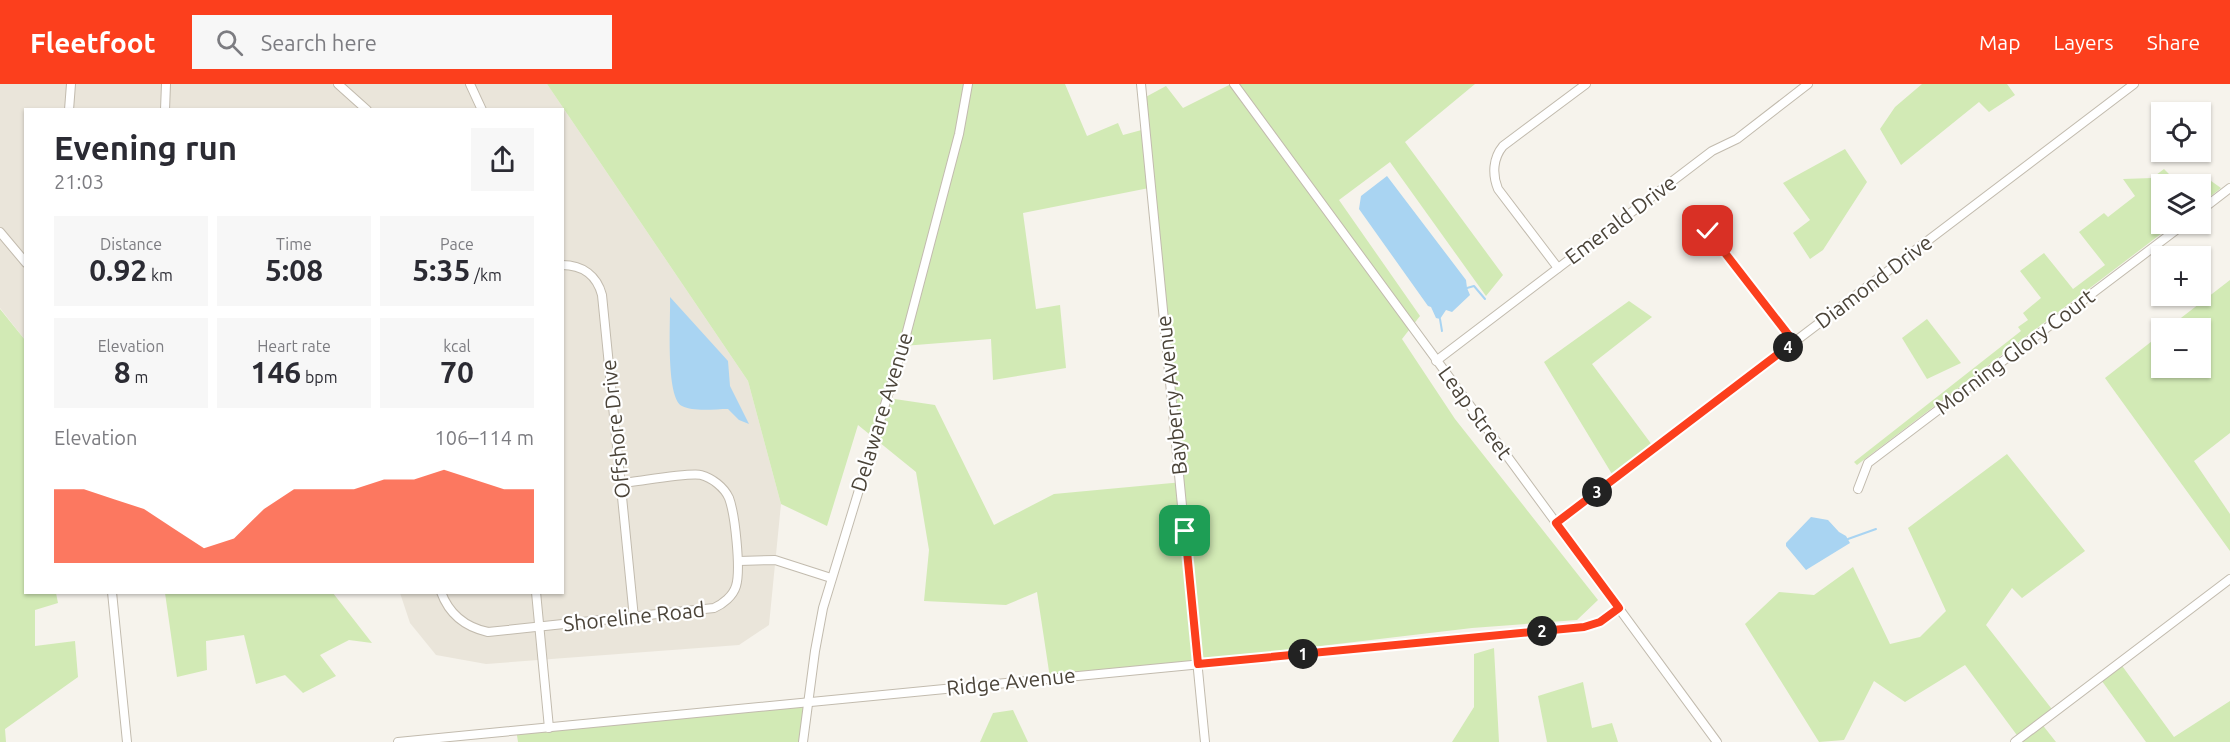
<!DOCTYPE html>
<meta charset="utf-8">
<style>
:root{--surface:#fff;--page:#f7f7f7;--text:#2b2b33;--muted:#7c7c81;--accent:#fc3f1d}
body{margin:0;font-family:Ubuntu,sans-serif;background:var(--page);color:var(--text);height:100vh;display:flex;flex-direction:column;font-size:22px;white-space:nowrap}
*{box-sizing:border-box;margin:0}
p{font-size:20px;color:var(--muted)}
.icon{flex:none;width:33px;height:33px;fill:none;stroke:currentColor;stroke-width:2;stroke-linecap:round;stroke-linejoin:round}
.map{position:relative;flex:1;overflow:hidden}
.details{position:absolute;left:24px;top:24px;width:540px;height:486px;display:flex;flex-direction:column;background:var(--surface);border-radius:0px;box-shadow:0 2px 4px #0004}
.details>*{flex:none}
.tools{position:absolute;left:2151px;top:18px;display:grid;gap:12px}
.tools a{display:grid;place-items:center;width:60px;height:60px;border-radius:0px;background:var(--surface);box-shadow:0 2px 4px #0004;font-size:30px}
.pin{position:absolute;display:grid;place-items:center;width:51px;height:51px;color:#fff;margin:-26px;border-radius:12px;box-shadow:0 3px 9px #0006}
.km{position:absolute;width:30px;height:30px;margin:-15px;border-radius:50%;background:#222;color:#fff;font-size:16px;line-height:30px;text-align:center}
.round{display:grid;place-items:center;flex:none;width:63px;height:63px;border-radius:0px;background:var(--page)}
.head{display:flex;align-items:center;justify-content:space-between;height:102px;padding:0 30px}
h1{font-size:33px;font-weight:600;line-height:45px}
.figures{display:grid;grid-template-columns:repeat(3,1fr);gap:9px;height:102px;padding:6px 30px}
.figures div{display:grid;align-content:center;border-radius:0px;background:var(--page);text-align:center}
.figures b{font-size:30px;font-weight:600}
.figures small{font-size:16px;font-weight:400}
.figures p{font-size:16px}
.chart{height:168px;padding:12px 30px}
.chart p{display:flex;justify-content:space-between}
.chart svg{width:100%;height:108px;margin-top:6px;fill:var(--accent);opacity:.7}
header{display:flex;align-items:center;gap:36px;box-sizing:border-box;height:84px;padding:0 30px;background:var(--accent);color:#fff}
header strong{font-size:28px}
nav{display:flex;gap:33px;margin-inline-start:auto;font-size:21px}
.search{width:420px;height:54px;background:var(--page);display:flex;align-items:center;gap:15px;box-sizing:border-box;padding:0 21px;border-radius:0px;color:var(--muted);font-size:22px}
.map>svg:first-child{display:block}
.residential{fill:#eae5da}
.green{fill:#d2eab5;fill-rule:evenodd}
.water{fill:#a9d4f2}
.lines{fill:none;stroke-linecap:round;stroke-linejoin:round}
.stream{stroke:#a9d4f2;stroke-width:2}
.street-casing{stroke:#c2bbae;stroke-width:10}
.street{stroke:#fff;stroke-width:8}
.route-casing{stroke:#fff;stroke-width:12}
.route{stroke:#fc3f1d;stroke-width:8}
.labels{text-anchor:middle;stroke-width:4.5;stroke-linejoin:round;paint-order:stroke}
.street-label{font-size:21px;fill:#4b4439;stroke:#fff}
</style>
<header>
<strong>Fleetfoot</strong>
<div class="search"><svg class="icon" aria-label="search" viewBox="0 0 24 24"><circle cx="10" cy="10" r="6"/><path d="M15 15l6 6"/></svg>Search here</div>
<nav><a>Map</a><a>Layers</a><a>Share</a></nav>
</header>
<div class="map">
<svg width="2230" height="658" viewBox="0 0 2230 658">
<rect width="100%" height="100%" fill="#f6f3ec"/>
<!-- residential -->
<path class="residential" d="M0 0H547L748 297 781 420 769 541 739 561 486 580 436 571 410 539 400 509 562 508V26H26L25 256 0 224Z"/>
<!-- green -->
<g class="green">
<path d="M547 0H1065L1087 52 1118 39 1123 51 1149 44 1142 15 1166 2 1183 24 1231 0H1475L1405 58 1503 191 1486 212 1390 78 1339 116 1420 232 1402 255 1455 335 1598 516 1577 536 1472 544 1050 594 1037 508 1006 521 924 517 929 466 916 388 858 341 827 442 781 420 748 297ZM1154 103 1183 398 1054 410 994 441 935 321 888 314 903 262 991 255 993 296 1066 284 1060 221 1036 225 1023 129Z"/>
<path d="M1922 0H2007L2015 11 1989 28 1979 18 1901 81 1880 45 1895 23Z"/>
<path d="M1845 65 1867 98 1823 166 1810 175 1793 149 1810 136 1783 99Z"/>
<path d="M2164 85 2179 100H2162V140H2174L1857 381 1854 378 2021 247 2018 243 2028 236 2023 229 2041 214 2020 187 2044 169 2073 205 2105 181 2079 148 2104 129 2108 133 2135 112 2123 95 2152 94Z"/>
<path d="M2204 92 2221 104 2201 120 2200 100H2193Z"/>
<path d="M2230 196V349L2194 377 2230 430V467L2105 294 2161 250 2162 284H2200V244H2168Z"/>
<path d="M1629 217 1652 233 1592 280 1655 365 1615 395 1544 278Z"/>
<path d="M0 225 25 256 26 508 56 509 58 519 35 526V562L75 557 78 593 5 645 6 658H0Z"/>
<path d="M1927 235 1961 279 1927 295 1902 254Z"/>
<path d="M2007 370 2085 467 2022 514 2012 504 1986 541 2055 629 2041 639 2056 658H2022L1965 581 1905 618 1874 597 1844 656 1819 658 1745 540 1779 508 1814 511 1853 483 1890 560 1920 553 1946 527 1908 444Z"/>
<path d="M165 509H333L372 559 349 556 320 571 336 592 303 609 285 591 256 600 244 551 206 557 207 586 177 593Z"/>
<path d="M1494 564 1499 658H1452L1474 623V570Z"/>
<path d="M2120 579 2174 653 2230 617V658H2146L2099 593Z"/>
<path d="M1583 598 1592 644 1612 639 1618 658H1547L1538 612Z"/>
<path d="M808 619 803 658H518L516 645Z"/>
<path d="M1013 626 1028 658H980L993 629Z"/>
</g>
<!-- water -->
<g class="water">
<path d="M1387 92 1466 196 1467 204 1470 211 1452 228 1446 226 1440 235 1436 234 1431 223 1428 222 1359 125 1361 112Z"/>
<path d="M670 213 728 277 730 302 749 340 739 336 728 325C715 325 693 328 682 322 665 313 671 232 670 213Z"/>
<path d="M1811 433 1828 436 1839 448 1846 452 1850 459 1806 486 1786 462V459Z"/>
</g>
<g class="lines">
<!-- stream -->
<g class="stream">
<path d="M1467 204 1474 202 1485 215"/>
<path d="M1440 235 1442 247"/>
<path d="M1848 455 1876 445"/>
</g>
<defs>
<g id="street">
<path d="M338 0 367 26"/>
<path d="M470 0 482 26"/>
<path d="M1141 0 1205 658"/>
<path d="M1234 0 1717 658"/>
<path d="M69 26 71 0"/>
<path d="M165 26 166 0"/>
<path d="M2200 127 2230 104"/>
<path d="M1708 147 1794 258"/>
<path d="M0 148 26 179"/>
<path d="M562 181C583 181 597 192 602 211L634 534"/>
<path d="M1558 184 1498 105C1492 90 1493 74 1503 62L1586 0"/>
<path d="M1436 277 1712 67 1737 55 1808 0"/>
<path d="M1858 405 1868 379 2184 140"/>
<path d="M1556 439 2134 0"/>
<path d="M739 477 775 476 831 494"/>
<path d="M112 508 127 658"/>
<path d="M441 508C449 530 465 543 488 548L714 524C723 520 733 512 736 502 741 486 735 430 729 414 724 403 712 394 701 391 689 388 637 398 622 399"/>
<path d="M536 508 549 644"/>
<path d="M398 658 1584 543 1596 540 1619 524"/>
<path d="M803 658 815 567 823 524 905 255 959 50 968 0"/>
<path d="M2015 658 2230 495"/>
</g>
</defs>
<!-- street casing -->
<use href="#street" class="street-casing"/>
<!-- street -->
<use href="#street" class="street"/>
</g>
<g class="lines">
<defs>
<path id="route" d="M1185 447 1198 580 1584 543 1600 538 1619 524 1556 439 1794 258 1708 147"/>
</defs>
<!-- route casing -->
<use href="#route" class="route-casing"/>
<!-- route -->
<use href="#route" class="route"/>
</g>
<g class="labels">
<!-- street labels -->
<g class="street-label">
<text transform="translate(1621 136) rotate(-37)" y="7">Emerald Drive</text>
<text transform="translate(1874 198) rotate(-37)" y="7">Diamond Drive</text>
<text transform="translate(2015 268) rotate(-37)" y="7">Morning Glory Court</text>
<text transform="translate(1172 311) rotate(-96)" y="7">Bayberry Avenue</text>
<text transform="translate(882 328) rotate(-73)" y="7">Delaware Avenue</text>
<text transform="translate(1475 329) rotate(54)" y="7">Leap Street</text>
<text transform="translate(616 345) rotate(-96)" y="7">Offshore Drive</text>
<text transform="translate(634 533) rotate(-6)" y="7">Shoreline Road</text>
<text transform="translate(1011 598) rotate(-6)" y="7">Ridge Avenue</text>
</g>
</g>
</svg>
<div class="tools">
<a><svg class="icon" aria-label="locate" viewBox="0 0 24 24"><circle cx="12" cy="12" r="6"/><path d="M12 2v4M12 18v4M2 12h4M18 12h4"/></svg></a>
<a><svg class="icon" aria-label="layers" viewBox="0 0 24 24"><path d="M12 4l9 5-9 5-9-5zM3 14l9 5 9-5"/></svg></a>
<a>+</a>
<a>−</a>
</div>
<div class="pin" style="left:1185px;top:447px;background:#1e9e55"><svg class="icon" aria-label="arrive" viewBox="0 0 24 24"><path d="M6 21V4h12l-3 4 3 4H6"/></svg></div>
<div class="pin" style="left:1708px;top:147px;background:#d93025"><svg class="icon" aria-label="check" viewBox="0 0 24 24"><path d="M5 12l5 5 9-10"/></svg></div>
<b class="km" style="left:1303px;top:570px">1</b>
<b class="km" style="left:1542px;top:547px">2</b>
<b class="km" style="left:1597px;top:408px">3</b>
<b class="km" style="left:1788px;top:263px">4</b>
<section class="details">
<div class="head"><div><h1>Evening run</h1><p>21:03</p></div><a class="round"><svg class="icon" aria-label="share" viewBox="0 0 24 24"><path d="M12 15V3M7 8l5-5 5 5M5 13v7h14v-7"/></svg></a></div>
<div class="figures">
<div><p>Distance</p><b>0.92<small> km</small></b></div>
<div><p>Time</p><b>5:08</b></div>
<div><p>Pace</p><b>5:35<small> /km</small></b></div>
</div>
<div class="figures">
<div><p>Elevation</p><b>8<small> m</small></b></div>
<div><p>Heart rate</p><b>146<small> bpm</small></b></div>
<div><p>kcal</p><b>70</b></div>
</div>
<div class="chart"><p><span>Elevation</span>106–114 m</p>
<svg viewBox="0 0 160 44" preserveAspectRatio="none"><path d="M0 44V14L10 14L20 18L30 22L40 30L50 38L60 34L70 22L80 14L90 14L100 14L110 10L120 10L130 6L140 10L150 14L160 14V44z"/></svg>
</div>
</section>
</div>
